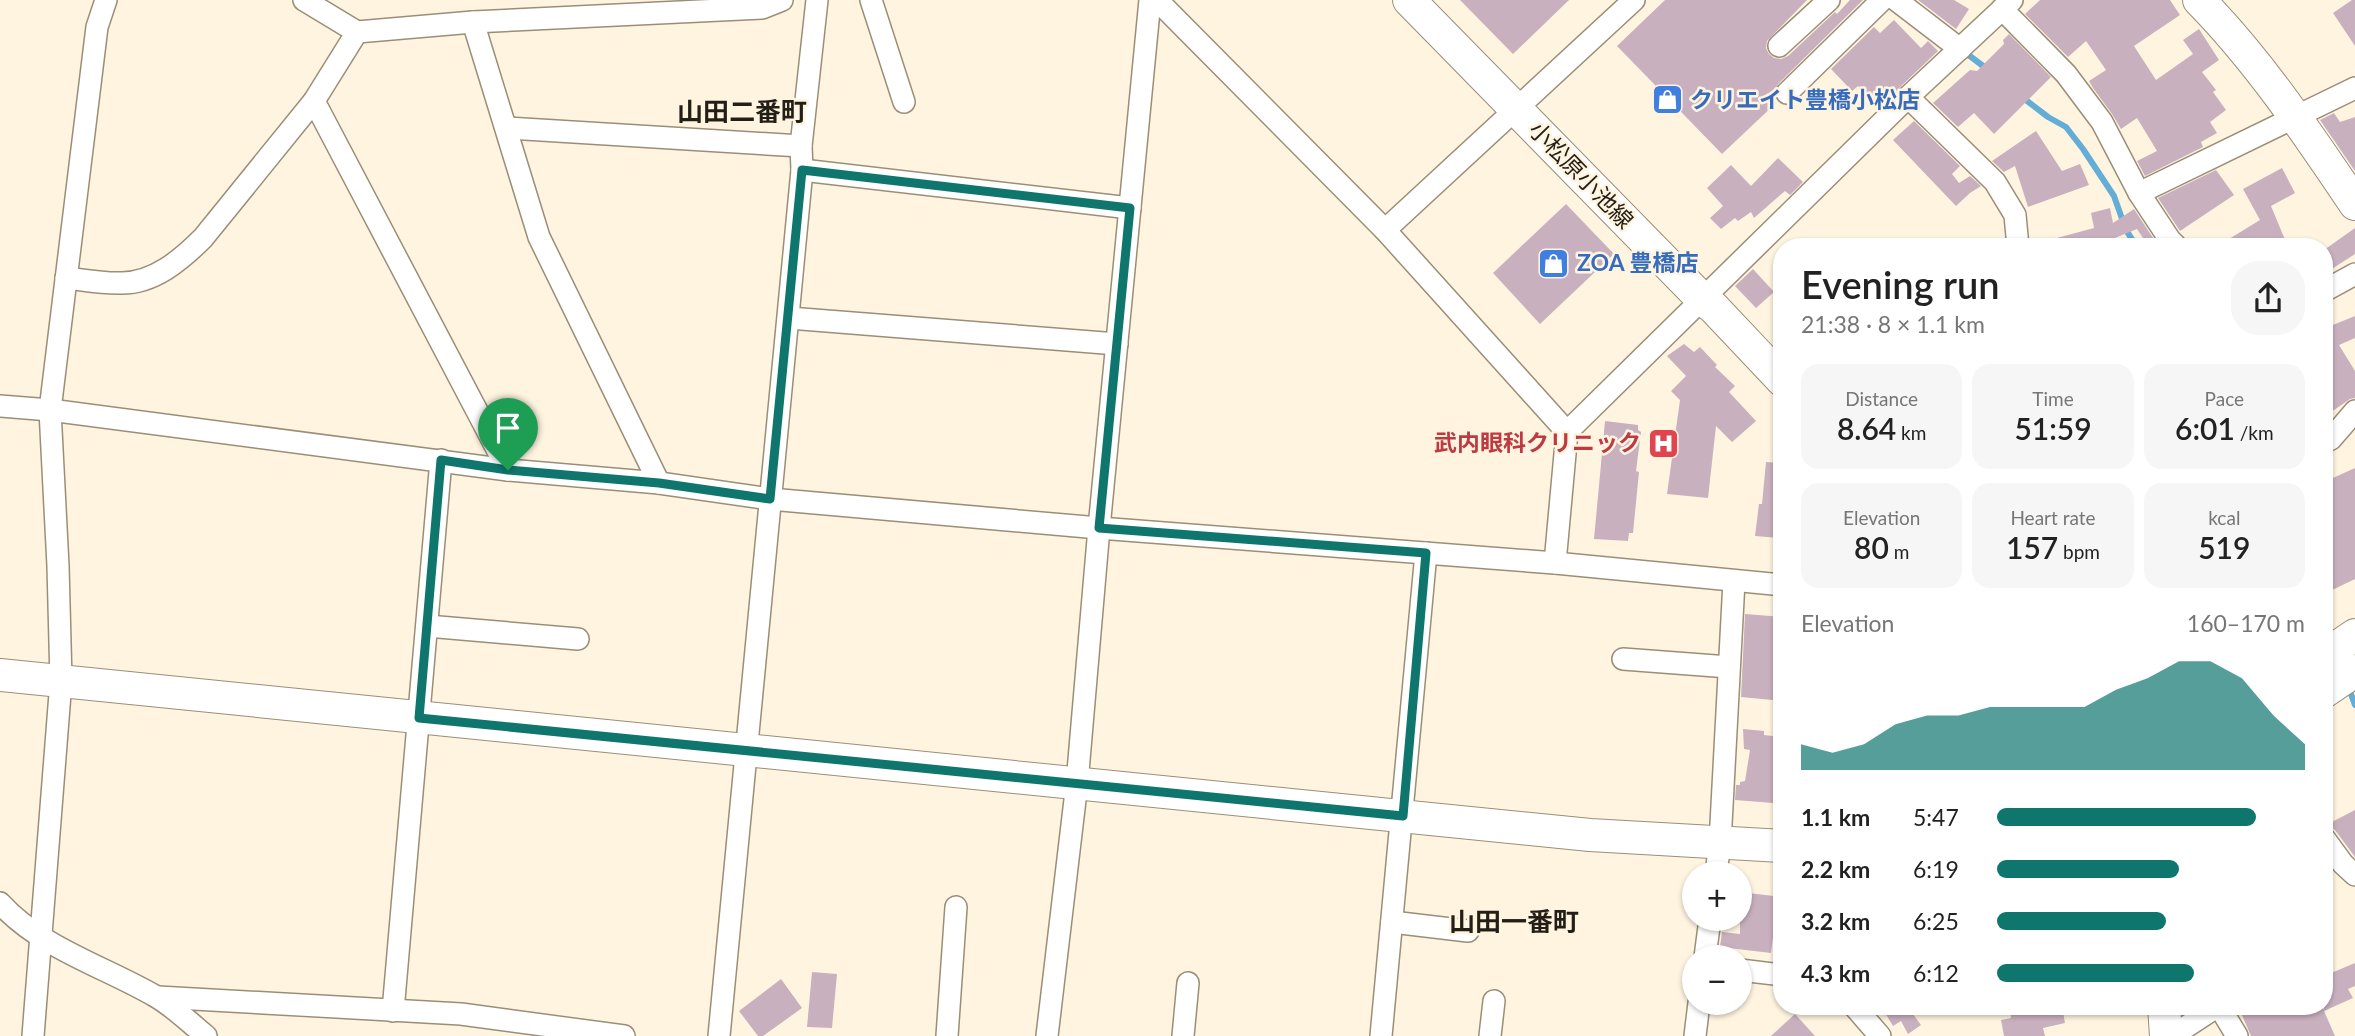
<!DOCTYPE html>
<meta charset="utf-8">
<style>
:root{--surface:#fff;--page:#f6f6f6;--text:#222;--muted:#767676;--accent:#0f766e}
body{margin:0;font-family:Lato,"Noto Sans JP",sans-serif;background:var(--page);color:var(--text);height:100vh;display:flex;flex-direction:column;font-size:26px;white-space:nowrap}
*{box-sizing:border-box;margin:0}
p{font-size:23px;color:var(--muted)}
.icon{flex:none;width:38px;height:38px;fill:none;stroke:currentColor;stroke-width:2;stroke-linecap:round;stroke-linejoin:round}
.map{position:relative;flex:1;overflow:hidden}
.sheet{position:absolute;left:1773px;top:238px;width:560px;height:777px;display:flex;flex-direction:column;background:var(--surface);border-radius:28px;box-shadow:0 2px 5px #0004}
.sheet>*{flex:none}
.controls{position:absolute;left:1682px;top:861px;display:grid;gap:14px}
.controls a{display:grid;place-items:center;width:70px;height:70px;border-radius:50%;background:var(--surface);box-shadow:0 2px 5px #0004;font-size:35px}
.pin{position:absolute;display:grid;place-items:center;width:60px;height:60px;color:#fff;margin:-72px -30px;border-radius:50% 50% 50% 0;rotate:-45deg;box-shadow:0 0 7px #0007}
.pin .icon{rotate:45deg}
.round{display:grid;place-items:center;flex:none;width:74px;height:74px;border-radius:28px;background:var(--page)}
.headline{display:flex;align-items:center;justify-content:space-between;height:119px;padding:0 28px}
h1{font-size:38px;font-weight:600;line-height:52px}
.metrics{display:grid;grid-template-columns:repeat(3,1fr);gap:10px;height:119px;padding:7px 28px}
.metrics div{display:grid;align-content:center;border-radius:18px;background:var(--page);text-align:center}
.metrics b{font-size:30px;font-weight:600}
.metrics small{font-size:19px;font-weight:400}
.metrics p{font-size:19px}
.chart{height:196px;padding:14px 28px}
.chart p{display:flex;justify-content:space-between}
.chart svg{width:100%;height:126px;margin-top:7px;fill:var(--accent);opacity:.7}
ul{padding:0 28px;list-style:none;font-size:23px}
li{display:grid;grid-template-columns:112px 84px 1fr;align-items:center;height:52px}
li i{height:18px;border-radius:9px;background:var(--accent)}
.map>svg:first-child{display:block}
.lines{fill:none;stroke-linecap:round;stroke-linejoin:round}
.stream{stroke:#63add6;stroke-width:6}
.building{fill:#c9b0bf}
.street-casing{stroke:#9a8e77;stroke-width:24}
.secondary-casing{stroke:#9a8e77;stroke-width:34}
.street{stroke:#fff;stroke-width:21}
.secondary{stroke:#fff;stroke-width:32}
.route-casing{stroke:#fff;stroke-width:14}
.route{stroke:#0f766e;stroke-width:9}
.labels{text-anchor:middle;stroke-width:5;stroke-linejoin:round;paint-order:stroke}
.shop-label{font-size:23px;font-weight:bold;fill:#366cbe;stroke:#fff4e0;text-anchor:start}
.street-label{font-size:23px;fill:#241f16;stroke:#fff4e0}
.health-label{font-size:23px;font-weight:bold;fill:#be3a42;stroke:#fff4e0;text-anchor:end}
.quarter-label{font-size:26px;font-weight:bold;fill:#241f16;stroke:#fff4e0}
</style>
<div class="map">
<svg width="2355" height="1036" viewBox="0 0 2355 1036">
<rect width="100%" height="100%" fill="#fff4e0"/>
<g class="lines">
<!-- stream -->
<g class="stream">
<path d="M1962 50 1987 69"/>
<path d="M2022 97 2048 117 2066 127 2083 149 2114 196 2126 230 2137 247"/>
<path d="M2324 621 2331 639"/>
<path d="M2348 686 2355 705"/>
</g>
</g>
<!-- building -->
<g class="building">
<path d="M1460 0H1569L1513 54Z"/>
<path d="M1665 0H1807L1767 41 1766 48 1769 54 1774 58 1781 59 1788 56 1835 12 1837 14 1850 0H1863L1778 84 1772 98 1776 103 1722 154 1617 46Z"/>
<path d="M1918 0H1954L1969 9 1956 29Z"/>
<path d="M2040 0H2170L2180 15 2134 46 2156 80 2193 54 2183 40 2199 29 2219 60 2202 72 2216 90 2213 92 2226 110 2210 122 2217 133 2201 142 2203 147 2145 176 2137 161 2157 151 2137 118 2121 129 2112 114 2093 88 2089 81 2106 70 2086 41 2068 57 2025 14Z"/>
<path d="M2352 0H2355V46L2333 13Z"/>
<path d="M1894 20 1921 48 1928 41 1938 51 1878 108 1858 86 1852 91 1831 69 1874 27 1880 33Z"/>
<path d="M2009 34 2051 77 1994 134 1974 113 1958 127 1933 103 1970 70 1977 71 2004 44 2003 40Z"/>
<path d="M2334 113 2340 122 2355 117V171L2320 120Z"/>
<path d="M1914 121 1960 166 1952 174 1959 183 1970 176 1981 186 1970 193 1956 206 1893 140Z"/>
<path d="M2036 131 2062 171 2080 164 2089 185 2028 207 2015 166 2004 172 1992 161Z"/>
<path d="M1778 158 1803 182 1790 195 1785 191 1754 218 1751 212 1738 221 1735 218 1721 229 1710 218 1723 206 1707 188 1731 165 1751 186Z"/>
<path d="M2282 168 2295 193 2271 206 2288 247H2216L2260 220 2243 189Z"/>
<path d="M2216 170 2234 195 2180 231 2158 198Z"/>
<path d="M1566 204 1614 254 1540 324 1493 273Z"/>
<path d="M2110 208 2113 223 2134 209 2157 244 2149 247 2137 229 2105 242 2106 247H2043L2042 242 2094 228 2091 213Z"/>
<path d="M2355 228V254L2324 274V250Z"/>
<path d="M1753 269 1774 292 1756 308 1735 286Z"/>
<path d="M2355 316V338L2339 345 2355 371V398L2350 399 2324 417V320L2328 327Z"/>
<path d="M1684 344 1694 352 1700 347 1717 365 1715 367 1735 386 1729 392 1756 421 1732 442 1716 426 1708 498 1667 494 1680 400 1671 391 1686 376 1667 356Z"/>
<path d="M1605 421 1638 425V430L1641 432 1636 471 1639 472 1633 533H1629L1628 541 1594 539Z"/>
<path d="M1766 462 1782 463V506L1779 538 1755 536 1759 504H1762Z"/>
<path d="M2355 468V579L2324 594V482Z"/>
<path d="M1745 614 1782 617V701L1741 697Z"/>
<path d="M1743 729 1764 731V735L1782 737 1773 803 1735 800 1736 785H1740V782L1745 781 1750 750 1744 749Z"/>
<path d="M2355 810V857L2335 830 2326 825Z"/>
<path d="M1740 892 1782 897V913H1776L1771 953 1720 947 1722 932 1740 934Z"/>
<path d="M2355 963V986L2348 989 2353 998 2324 1011 2335 1036H2251L2238 1006H2322L2324 1010V976Z"/>
<path d="M812 972 837 974 832 1028 807 1027Z"/>
<path d="M781 979 802 1008 763 1036H758L739 1011Z"/>
<path d="M1881 1006H1926L1913 1014 1921 1025 1908 1034 1901 1021 1893 1026Z"/>
<path d="M2026 1006H2062L2065 1023 2043 1028 2045 1036H2004L2001 1020 2011 1018 2010 1010Z"/>
<path d="M1795 1014 1815 1036H1771Z"/>
</g>
<g class="lines">
<defs>
<g id="street">
<path d="M304 0 357 32 473 22 762 8 782 0"/>
<path d="M871 0 904 102"/>
<path d="M1157 0 1385 230 1567 432 1555 563"/>
<path d="M1896 0 1960 49"/>
<path d="M2002 9 2066 74 2102 122 2139 193 2170 240 2177 247"/>
<path d="M473 22 539 237 659 483"/>
<path d="M1779 46 1829 0"/>
<path d="M1787 93 1882 0"/>
<path d="M1908 97 1995 182 2015 215 2018 247"/>
<path d="M314 101 508 470"/>
<path d="M507 128 801 146"/>
<path d="M802 170 1130 208"/>
<path d="M2139 193 2355 88"/>
<path d="M1385 230 1634 0"/>
<path d="M66 278C84 280 104 284 122 283 154 283 181 260 203 238L314 101 357 32"/>
<path d="M2324 291 2355 274"/>
<path d="M789 318 1117 344"/>
<path d="M0 406 50 410 508 470 659 483 770 499 1099 528 1555 563 1782 585"/>
<path d="M1567 432 1908 97 2012 0"/>
<path d="M2324 442 2331 439 2355 411"/>
<path d="M427 626 578 639"/>
<path d="M1623 659 1729 667"/>
<path d="M2324 838 2343 864 2355 875"/>
<path d="M1716 873 1720 843 1734 581"/>
<path d="M0 903C41 948 103 966 155 996 173 1006 190 1023 206 1036"/>
<path d="M1392 922 1468 931"/>
<path d="M1705 957 1710 919"/>
<path d="M1740 970 1782 975"/>
<path d="M158 997 461 1014 624 1036"/>
<path d="M1854 1006 1880 1036"/>
<path d="M2219 1006 2237 1036"/>
<path d="M393 1011 441 460"/>
<path d="M33 1036 61 681 58 566 50 410 97 27 106 0"/>
<path d="M719 1036 802 170 801 146 817 0"/>
<path d="M947 1036 956 907"/>
<path d="M1047 1036 1077 783 1099 528 1150 0"/>
<path d="M1183 1036 1188 983"/>
<path d="M1381 1036 1426 553"/>
<path d="M1490 1036 1494 1001"/>
<path d="M1695 1036 1699 1003"/>
<path d="M2172 1036 2218 1006"/>
</g>
<g id="secondary">
<path d="M1409 0 1702 299 1713 307 1782 380"/>
<path d="M2199 0C2259 61 2307 133 2355 204"/>
<path d="M2324 656 2355 635"/>
<path d="M0 675 1590 835 1782 846"/>
<path d="M2324 692 2355 671"/>
<path d="M2164 1006 2166 1036"/>
</g>
</defs>
<!-- street casing -->
<use href="#street" class="street-casing"/>
<!-- secondary casing -->
<use href="#secondary" class="secondary-casing"/>
<!-- street -->
<use href="#street" class="street"/>
<!-- secondary -->
<use href="#secondary" class="secondary"/>
</g>
<g class="lines">
<defs>
<path id="route" d="M802 170 1130 208 1099 528 1426 553 1403 816 419 718 441 460 508 470 659 483 770 499Z"/>
</defs>
<!-- route casing -->
<use href="#route" class="route-casing"/>
<!-- route -->
<use href="#route" class="route"/>
</g>
<!-- icons -->
<defs>
<symbol id="shop-square" viewBox="-11 -11 22 22"><rect x="-9" y="-9" width="18" height="18" rx="4" fill="#3f7fe0" stroke="#fff4e0"/><path d="M-5-2.5h2.3a2.7 3.5 0 0 1 5.4 0H5L5.5 6h-11ZM-1.5-2.5h3a1.5 2.3 0 0 0-3 0Z" fill="#fff"/></symbol>
<symbol id="hospital-square" viewBox="-11 -11 22 22"><rect x="-9" y="-9" width="18" height="18" rx="4" fill="#e0444e" stroke="#fff4e0"/><path d="M-5-5h3v3.5h4V-5h3V5h-3V1.5h-4V5h-3Z" fill="#fff"/></symbol>
</defs>
<g fill-rule="evenodd">
<use href="#shop-square" x="1650" y="82" width="35" height="35"/>
<use href="#shop-square" x="1536" y="246" width="35" height="35"/>
<use href="#hospital-square" x="1646" y="426" width="35" height="35"/>
</g>
<g class="labels">
<!-- shop labels -->
<g class="shop-label">
<text x="1690" y="108">クリエイト豊橋小松店</text>
<text x="1577" y="271">ZOA 豊橋店</text>
</g>
<!-- street labels -->
<g class="street-label">
<text transform="translate(1581 175) rotate(46)" y="8">小松原小池線</text>
</g>
<!-- health labels -->
<g class="health-label">
<text x="1641" y="451">武内眼科クリニック</text>
</g>
<!-- quarter labels -->
<g class="quarter-label">
<text x="742" y="121">山田二番町</text>
<text x="1514" y="931">山田一番町</text>
</g>
</g>
</svg>
<div class="controls">
<a>+</a>
<a>−</a>
</div>
<div class="pin" style="left:508px;top:470px;background:#1e9e55"><svg class="icon" aria-label="arrive" viewBox="0 0 24 24"><path d="M6 21V4h12l-3 4 3 4H6"/></svg></div>
<section class="sheet">
<div class="headline"><div><h1>Evening run</h1><p>21:38 · 8 × 1.1 km</p></div><a class="round"><svg class="icon" aria-label="share" viewBox="0 0 24 24"><path d="M12 15V3M7 8l5-5 5 5M5 13v7h14v-7"/></svg></a></div>
<div class="metrics">
<div><p>Distance</p><b>8.64<small> km</small></b></div>
<div><p>Time</p><b>51:59</b></div>
<div><p>Pace</p><b>6:01<small> /km</small></b></div>
</div>
<div class="metrics">
<div><p>Elevation</p><b>80<small> m</small></b></div>
<div><p>Heart rate</p><b>157<small> bpm</small></b></div>
<div><p>kcal</p><b>519</b></div>
</div>
<div class="chart"><p><span>Elevation</span>160–170 m</p>
<svg viewBox="0 0 160 44" preserveAspectRatio="none"><path d="M0 44V35L10 38L20 35L30 28L40 25L50 25L60 22L70 22L80 22L90 22L100 16L110 12L120 6L130 6L140 12L150 25L160 35V44z"/></svg>
</div>
<ul>
<li><b>1.1 km</b>5:47<i style="width:84%"></i></li>
<li><b>2.2 km</b>6:19<i style="width:59%"></i></li>
<li><b>3.2 km</b>6:25<i style="width:55%"></i></li>
<li><b>4.3 km</b>6:12<i style="width:64%"></i></li>
</ul>
</section>
</div>
